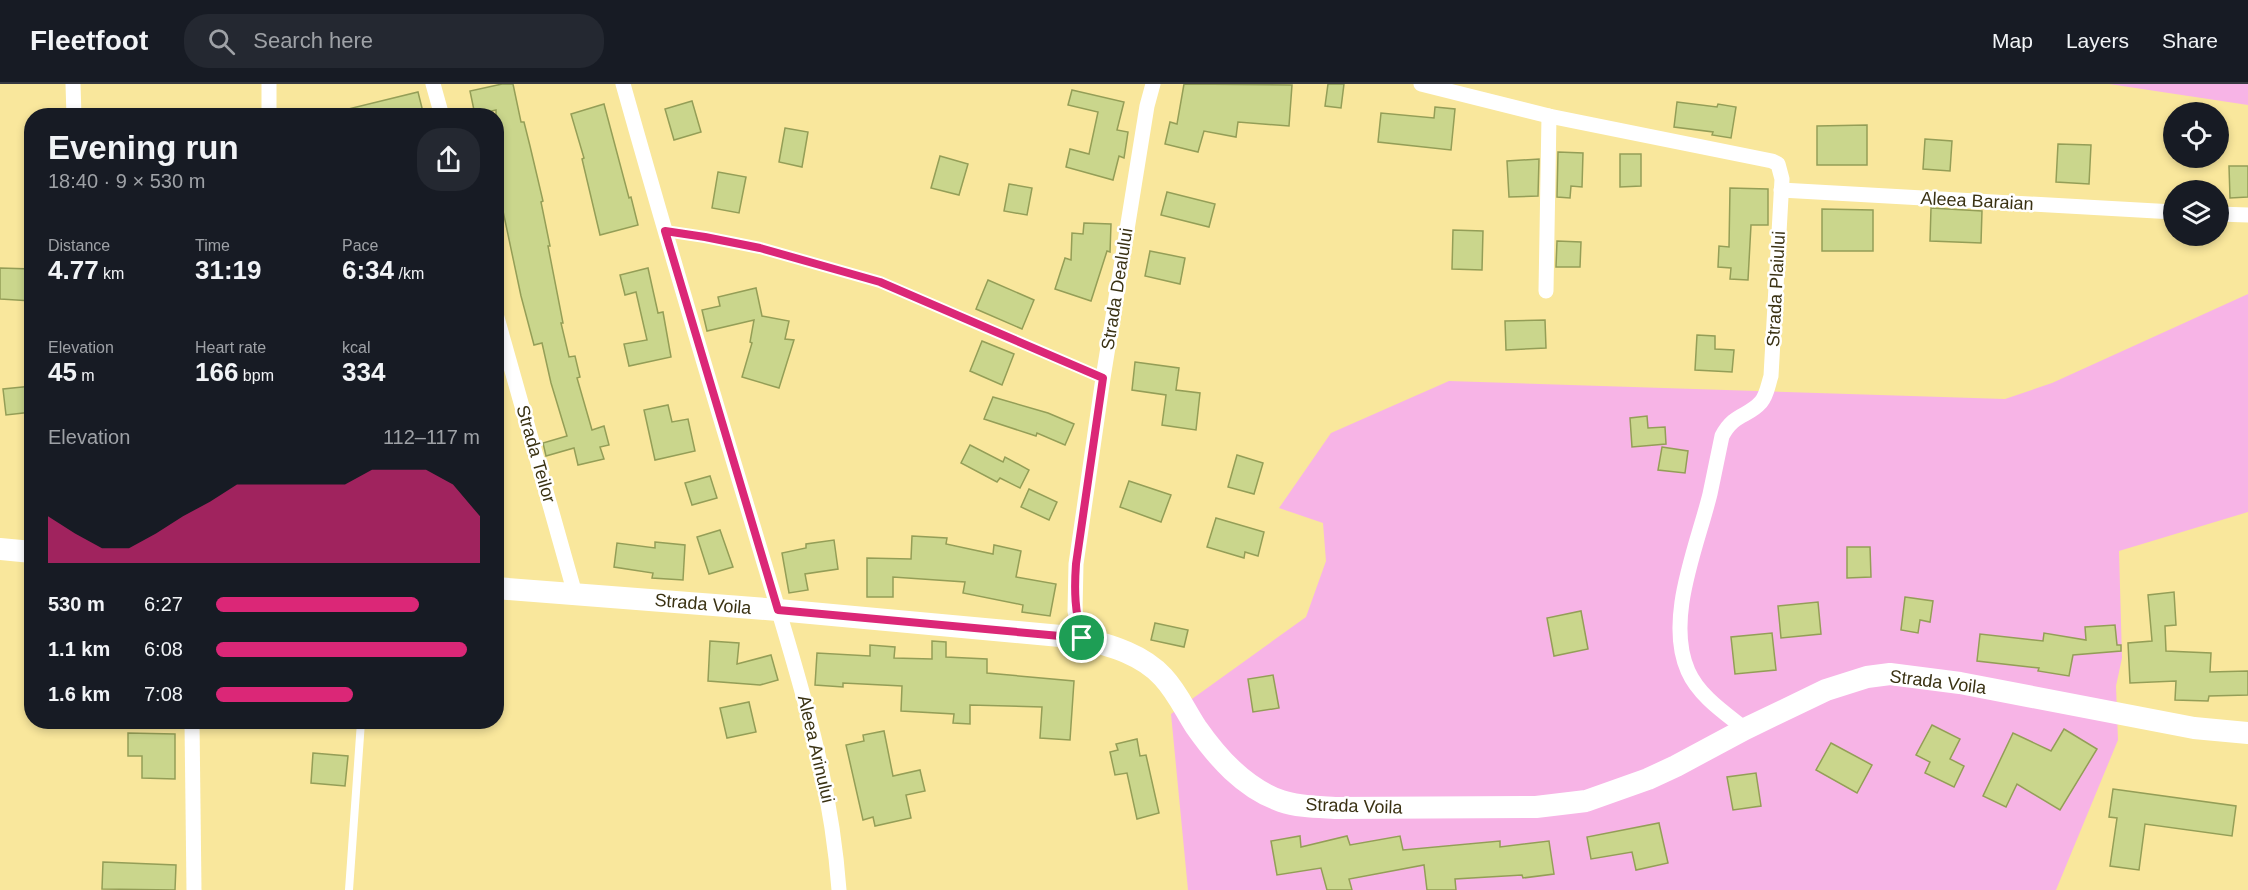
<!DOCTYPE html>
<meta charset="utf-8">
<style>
:root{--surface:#171b24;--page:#242831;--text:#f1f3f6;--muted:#9ea1a6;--line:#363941;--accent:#db2777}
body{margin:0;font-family:Arial,sans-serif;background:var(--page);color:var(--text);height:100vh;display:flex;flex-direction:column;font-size:22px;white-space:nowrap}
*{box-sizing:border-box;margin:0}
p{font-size:20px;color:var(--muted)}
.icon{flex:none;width:33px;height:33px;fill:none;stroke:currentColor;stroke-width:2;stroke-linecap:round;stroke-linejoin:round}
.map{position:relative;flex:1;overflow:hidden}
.side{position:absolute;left:24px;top:24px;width:480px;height:621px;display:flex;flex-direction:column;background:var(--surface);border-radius:24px;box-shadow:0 3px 9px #0003}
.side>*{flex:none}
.buttons{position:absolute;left:2163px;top:18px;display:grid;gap:12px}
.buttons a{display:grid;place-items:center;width:66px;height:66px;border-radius:50%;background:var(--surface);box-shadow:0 3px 9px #0003;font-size:30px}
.pin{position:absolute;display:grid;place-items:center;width:51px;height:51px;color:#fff;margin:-26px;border:3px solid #fff;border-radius:50%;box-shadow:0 2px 6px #0007}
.round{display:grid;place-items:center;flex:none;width:63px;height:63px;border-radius:24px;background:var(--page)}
.headline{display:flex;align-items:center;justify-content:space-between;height:102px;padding:0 24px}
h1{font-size:33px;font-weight:700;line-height:45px}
.stats{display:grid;grid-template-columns:repeat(3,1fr);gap:9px;height:102px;padding:6px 24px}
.stats div{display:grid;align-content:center}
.stats b{font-size:26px;font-weight:700}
.stats small{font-size:16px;font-weight:400}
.stats p{font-size:16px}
.chart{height:168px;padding:12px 24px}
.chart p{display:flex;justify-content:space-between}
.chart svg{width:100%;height:108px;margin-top:6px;fill:var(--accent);opacity:.7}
ul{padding:0 24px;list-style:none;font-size:20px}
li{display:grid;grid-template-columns:96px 72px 1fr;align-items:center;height:45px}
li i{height:15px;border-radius:8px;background:var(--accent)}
header{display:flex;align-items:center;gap:36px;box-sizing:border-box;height:84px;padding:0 30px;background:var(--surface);border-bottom:2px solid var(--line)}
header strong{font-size:28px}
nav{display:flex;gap:33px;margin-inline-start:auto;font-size:21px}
.search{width:420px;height:54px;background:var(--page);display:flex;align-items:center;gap:15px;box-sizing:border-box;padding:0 21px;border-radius:24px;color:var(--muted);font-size:22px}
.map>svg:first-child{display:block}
.green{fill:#f7b4e6}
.building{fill:#cad68c;stroke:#949e57;stroke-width:1.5}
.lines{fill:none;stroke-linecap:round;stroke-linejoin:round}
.path{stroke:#aa9c63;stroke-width:3;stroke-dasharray:4.5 4.5;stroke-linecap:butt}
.service{stroke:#fff;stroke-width:8}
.minor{stroke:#fff;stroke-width:15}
.secondary{stroke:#fff;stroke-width:22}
.route-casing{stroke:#fff;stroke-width:12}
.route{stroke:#db2777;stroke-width:8}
.labels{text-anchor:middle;stroke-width:5;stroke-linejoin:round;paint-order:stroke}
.street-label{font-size:18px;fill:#3a3213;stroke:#fff}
</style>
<header>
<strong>Fleetfoot</strong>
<div class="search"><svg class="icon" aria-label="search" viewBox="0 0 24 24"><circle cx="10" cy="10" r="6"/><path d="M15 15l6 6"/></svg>Search here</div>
<nav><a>Map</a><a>Layers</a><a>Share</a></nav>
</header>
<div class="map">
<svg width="2248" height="806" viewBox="0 0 2248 806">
<rect width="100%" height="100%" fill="#f9e79c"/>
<!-- green -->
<g class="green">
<path d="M2109 0H2248V21Z"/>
<path d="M2248 210V428L2119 467 2122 574 2116 602 2118 656 2056 806H1188L1171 630 1306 533 1326 477 1323 439 1279 424 1331 349 1449 297 2005 315 2052 299Z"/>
</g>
<!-- building -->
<g class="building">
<path d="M502 0H513L521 38H524L530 62 543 117 541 118 550 162H548L563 239H561L569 273 575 272 580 293 577 294 592 346 604 342 609 361 600 363 604 375 578 381 574 364 546 372 543 359 567 352 551 299 542 259 534 261 521 212 503 127 500 128 496 114V26L475 31 470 7Z"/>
<path d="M1184 0 1292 1 1289 42 1238 38 1236 53 1204 47 1198 68 1165 60 1170 38 1177 40Z"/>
<path d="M1328 0H1344L1341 24 1325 22Z"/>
<path d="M1072 6 1124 18 1117 46 1128 48 1124 74 1119 72 1113 96 1066 83 1070 65 1089 70 1098 28 1068 21Z"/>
<path d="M418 8 424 32H344V26Z"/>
<path d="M692 17 701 48 674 56 665 25Z"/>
<path d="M1677 18 1717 23 1718 20 1736 23 1731 54 1712 51 1713 48 1674 43Z"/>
<path d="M604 20 629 114 631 113 638 141 600 151 582 75 584 74 571 30Z"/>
<path d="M1435 23 1455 25 1451 66 1378 58 1381 29 1434 34Z"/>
<path d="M1867 41V81H1817V42Z"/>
<path d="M785 44 808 48 802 83 779 78Z"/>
<path d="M1925 55 1952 57 1950 87 1923 85Z"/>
<path d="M2058 60 2091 61 2089 100 2056 98Z"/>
<path d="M1558 68 1583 69 1582 103 1571 102 1570 114 1557 113Z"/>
<path d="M1620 70H1641V102L1620 103Z"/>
<path d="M940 72 968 80 959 111 931 104Z"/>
<path d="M1539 75 1538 112 1509 113 1507 77Z"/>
<path d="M2229 82H2248V113L2230 114Z"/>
<path d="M718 88 746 93 739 129 712 124Z"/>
<path d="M1009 100 1032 104 1027 131 1004 127Z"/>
<path d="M1730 104 1768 105V141H1751L1748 196 1730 195 1731 184 1718 183 1719 162 1729 163Z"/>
<path d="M1167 108 1215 120 1209 143 1161 131Z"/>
<path d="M1931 124 1982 127 1981 159 1930 157Z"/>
<path d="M1822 125 1873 126V167H1822Z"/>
<path d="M1084 139 1111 140 1110 168 1107 167 1091 217 1055 205 1065 174 1071 176 1072 149 1083 150Z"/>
<path d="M1453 146 1483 147 1482 186 1452 185Z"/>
<path d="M1557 157 1581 158 1580 183H1556Z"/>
<path d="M1150 167 1185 174 1180 200 1145 192Z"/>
<path d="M0 184 32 185V217L0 215Z"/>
<path d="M648 184 658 229 663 228 671 273 629 282 624 260 647 256 636 208 625 211 620 191Z"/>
<path d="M988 196 1034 216 1022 245 976 225Z"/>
<path d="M756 204 762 232 789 237 785 255 794 256 779 304 742 293 752 259 750 258 754 236 707 247 702 226 720 222 718 213Z"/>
<path d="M1545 236 1546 264 1506 266 1505 237Z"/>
<path d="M1697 251 1715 252V265L1734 266 1732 288 1695 286Z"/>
<path d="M982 257 1014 270 1002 301 970 287Z"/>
<path d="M1135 278 1179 284 1176 306 1200 309 1196 346 1162 341 1166 311 1132 306Z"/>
<path d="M32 302V328L6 331 3 305Z"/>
<path d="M993 313 1048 329 1074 340 1065 361 1037 349 1036 352 984 335Z"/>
<path d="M668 321 672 338 688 335 695 367 655 376 644 326Z"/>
<path d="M1647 332 1648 344 1665 343 1666 360 1632 363 1630 334Z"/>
<path d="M970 361 1003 378 1005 373 1029 386 1020 404 1000 394 997 398 961 379Z"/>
<path d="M1662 363 1688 367 1685 389 1658 386Z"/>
<path d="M1237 371 1263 379 1254 410 1228 403Z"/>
<path d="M710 392 717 414 692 421 685 399Z"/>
<path d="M1129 397 1171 411 1161 438 1120 423Z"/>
<path d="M1029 405 1057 418 1049 436 1021 423Z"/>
<path d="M1216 434 1264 448 1258 472 1245 468 1244 474 1207 463Z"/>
<path d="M720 446 733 483 709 490 697 453Z"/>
<path d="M912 452 947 454 946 460 993 470 994 461 1021 467 1016 493 1056 500 1050 532 1022 528 1023 521 963 509 965 498 893 493V513H867V474L911 475Z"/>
<path d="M834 456 838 485 805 490 808 506 789 509 782 469 806 464V460Z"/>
<path d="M655 458 685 461 683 496 652 494 653 489 614 483 617 459 655 464Z"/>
<path d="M1847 463H1870L1871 493 1847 494Z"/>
<path d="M2174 508 2176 541 2165 542 2166 567 2211 569 2210 588 2248 587V611L2209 612 2208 617 2175 616 2176 597 2130 599 2128 559 2152 557 2148 511Z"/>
<path d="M1905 513 1933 517 1930 538 1920 536 1918 549 1901 546Z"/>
<path d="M1818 518 1821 550 1781 554 1778 522Z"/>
<path d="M1581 527 1588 565 1554 572 1547 534Z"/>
<path d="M1155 539 1188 546 1184 563 1151 556Z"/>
<path d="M2115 541 2117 561H2121V567L2073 571 2069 592 2038 587 2039 584 1977 577 1980 550 2043 557 2044 549 2086 556 2085 543Z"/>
<path d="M1772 549 1776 586 1735 590 1731 553Z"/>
<path d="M710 557 739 559 737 580 771 571 778 596 760 601 708 597Z"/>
<path d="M932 557 946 558V573L987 575V589L1074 597 1070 656 1040 654 1042 623 970 621V640L953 639 954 630 901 627 902 602 843 599V603L815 601 817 569 870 572V561L895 563 894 574 932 575Z"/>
<path d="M1273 591 1279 624 1253 628 1248 595Z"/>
<path d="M749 618 756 648 727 654 720 624Z"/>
<path d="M1932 641 1960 655 1950 675 1964 682 1954 703 1925 689 1930 678 1916 671Z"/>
<path d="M2064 645 2097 665 2060 726 2017 700 2006 723 1983 712 2013 649 2051 667Z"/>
<path d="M884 647 893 692 920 686 925 707 906 711 911 734 875 742 873 733 863 736 846 661 864 657 863 651Z"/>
<path d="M128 649 175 650V695L142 694V672H128Z"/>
<path d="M1137 655 1140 672 1146 671 1159 729 1137 735 1127 689 1115 691 1110 668 1118 666 1116 660Z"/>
<path d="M1831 659 1872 681 1857 709 1816 686Z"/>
<path d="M313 669 348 672 345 702 311 699Z"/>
<path d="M1756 689 1761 722 1733 726 1727 693Z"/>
<path d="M2113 705 2236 722 2232 752 2145 740 2139 786 2110 782 2117 734 2109 733Z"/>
<path d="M1659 739 1668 779 1636 786 1632 768 1591 775 1587 753Z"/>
<path d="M1300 752 1301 763 1347 752 1350 761 1400 752 1403 766 1500 757V763L1549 757 1554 790 1523 794 1522 791 1455 795 1456 806H1427L1424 781 1349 795 1352 806H1327L1321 784 1277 791 1271 757Z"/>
<path d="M103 778 176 781 175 806 102 805Z"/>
</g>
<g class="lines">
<!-- path -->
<path class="path" d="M681 149 760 164 880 198 1088 287"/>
<!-- service -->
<path class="service" d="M349 806 361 638"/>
<!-- minor -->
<g class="minor">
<path d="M73 0 74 32"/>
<path d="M269 0V32"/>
<path d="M433 0 442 32"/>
<path d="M623 0C665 149 709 297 754 445 789 564 830 680 839 806"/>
<path d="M1421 0 1549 32 1772 77 1778 80 1782 95 1771 292C1768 301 1767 311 1761 318 1748 333 1734 329 1722 352 1718 371 1714 391 1710 410 1697 463 1665 535 1688 587 1699 612 1725 629 1745 645"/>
<path d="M1781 106 2174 128"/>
<path d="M2218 130 2248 131"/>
<path d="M1546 207 1549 32"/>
<path d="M496 230 575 510"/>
<path d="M1082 554 1075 527 1076 480 1103 294 1147 22 1153 0"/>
<path d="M192 638 194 806"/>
</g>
<!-- secondary -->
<g class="secondary">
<path d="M0 465 32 468"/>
<path d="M496 504 778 526 1082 554C1111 562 1142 570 1163 593 1177 608 1185 626 1196 643 1217 673 1244 704 1281 717 1298 723 1317 723 1335 724L1536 723 1586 717 1648 695 1676 682 1745 645 1826 606 1867 593 1890 590 1960 599 2194 644 2248 649"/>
</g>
</g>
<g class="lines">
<defs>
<path id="route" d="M665 147 705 153 760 164 880 198 1103 294 1076 480C1074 508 1075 527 1082 554L778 526Z"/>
</defs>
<!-- route casing -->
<use href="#route" class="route-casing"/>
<!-- route -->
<use href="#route" class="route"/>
</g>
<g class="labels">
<!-- street labels -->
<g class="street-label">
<text transform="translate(1977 117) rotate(3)" y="6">Aleea Baraian</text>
<text transform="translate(1117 205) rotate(-81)" y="6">Strada Dealului</text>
<text transform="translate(1776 205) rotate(-87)" y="6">Strada Plaiului</text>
<text transform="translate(536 370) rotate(74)" y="6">Strada Teilor</text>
<text transform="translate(703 520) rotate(5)" y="6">Strada Voila</text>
<text transform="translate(1938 598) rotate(7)" y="6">Strada Voila</text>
<text transform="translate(816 665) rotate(77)" y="6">Aleea Arinului</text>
<text transform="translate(1354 722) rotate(2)" y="6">Strada Voila</text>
</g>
</g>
</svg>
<div class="buttons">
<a><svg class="icon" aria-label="locate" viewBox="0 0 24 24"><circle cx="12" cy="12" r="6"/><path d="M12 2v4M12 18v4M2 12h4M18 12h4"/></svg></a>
<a><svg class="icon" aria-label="layers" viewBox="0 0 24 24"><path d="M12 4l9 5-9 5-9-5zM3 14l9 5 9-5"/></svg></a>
</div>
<div class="pin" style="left:1082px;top:554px;background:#1e9e55"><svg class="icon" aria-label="arrive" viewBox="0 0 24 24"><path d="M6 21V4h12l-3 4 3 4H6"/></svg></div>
<section class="side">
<div class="headline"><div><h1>Evening run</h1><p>18:40 · 9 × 530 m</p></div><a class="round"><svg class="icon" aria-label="share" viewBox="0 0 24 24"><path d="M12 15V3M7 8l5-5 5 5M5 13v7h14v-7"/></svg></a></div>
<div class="stats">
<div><p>Distance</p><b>4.77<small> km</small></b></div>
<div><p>Time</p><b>31:19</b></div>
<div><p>Pace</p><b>6:34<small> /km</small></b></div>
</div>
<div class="stats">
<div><p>Elevation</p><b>45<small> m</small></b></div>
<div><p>Heart rate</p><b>166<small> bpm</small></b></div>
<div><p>kcal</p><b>334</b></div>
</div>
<div class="chart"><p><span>Elevation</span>112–117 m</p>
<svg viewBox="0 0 160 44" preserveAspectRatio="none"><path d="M0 44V25L10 32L20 38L30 38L40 32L50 25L60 19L70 12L80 12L90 12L100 12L110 12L120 6L130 6L140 6L150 12L160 25V44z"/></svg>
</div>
<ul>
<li><b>530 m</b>6:27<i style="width:77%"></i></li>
<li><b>1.1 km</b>6:08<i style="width:95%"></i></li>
<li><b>1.6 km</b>7:08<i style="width:52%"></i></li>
</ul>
</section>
</div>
